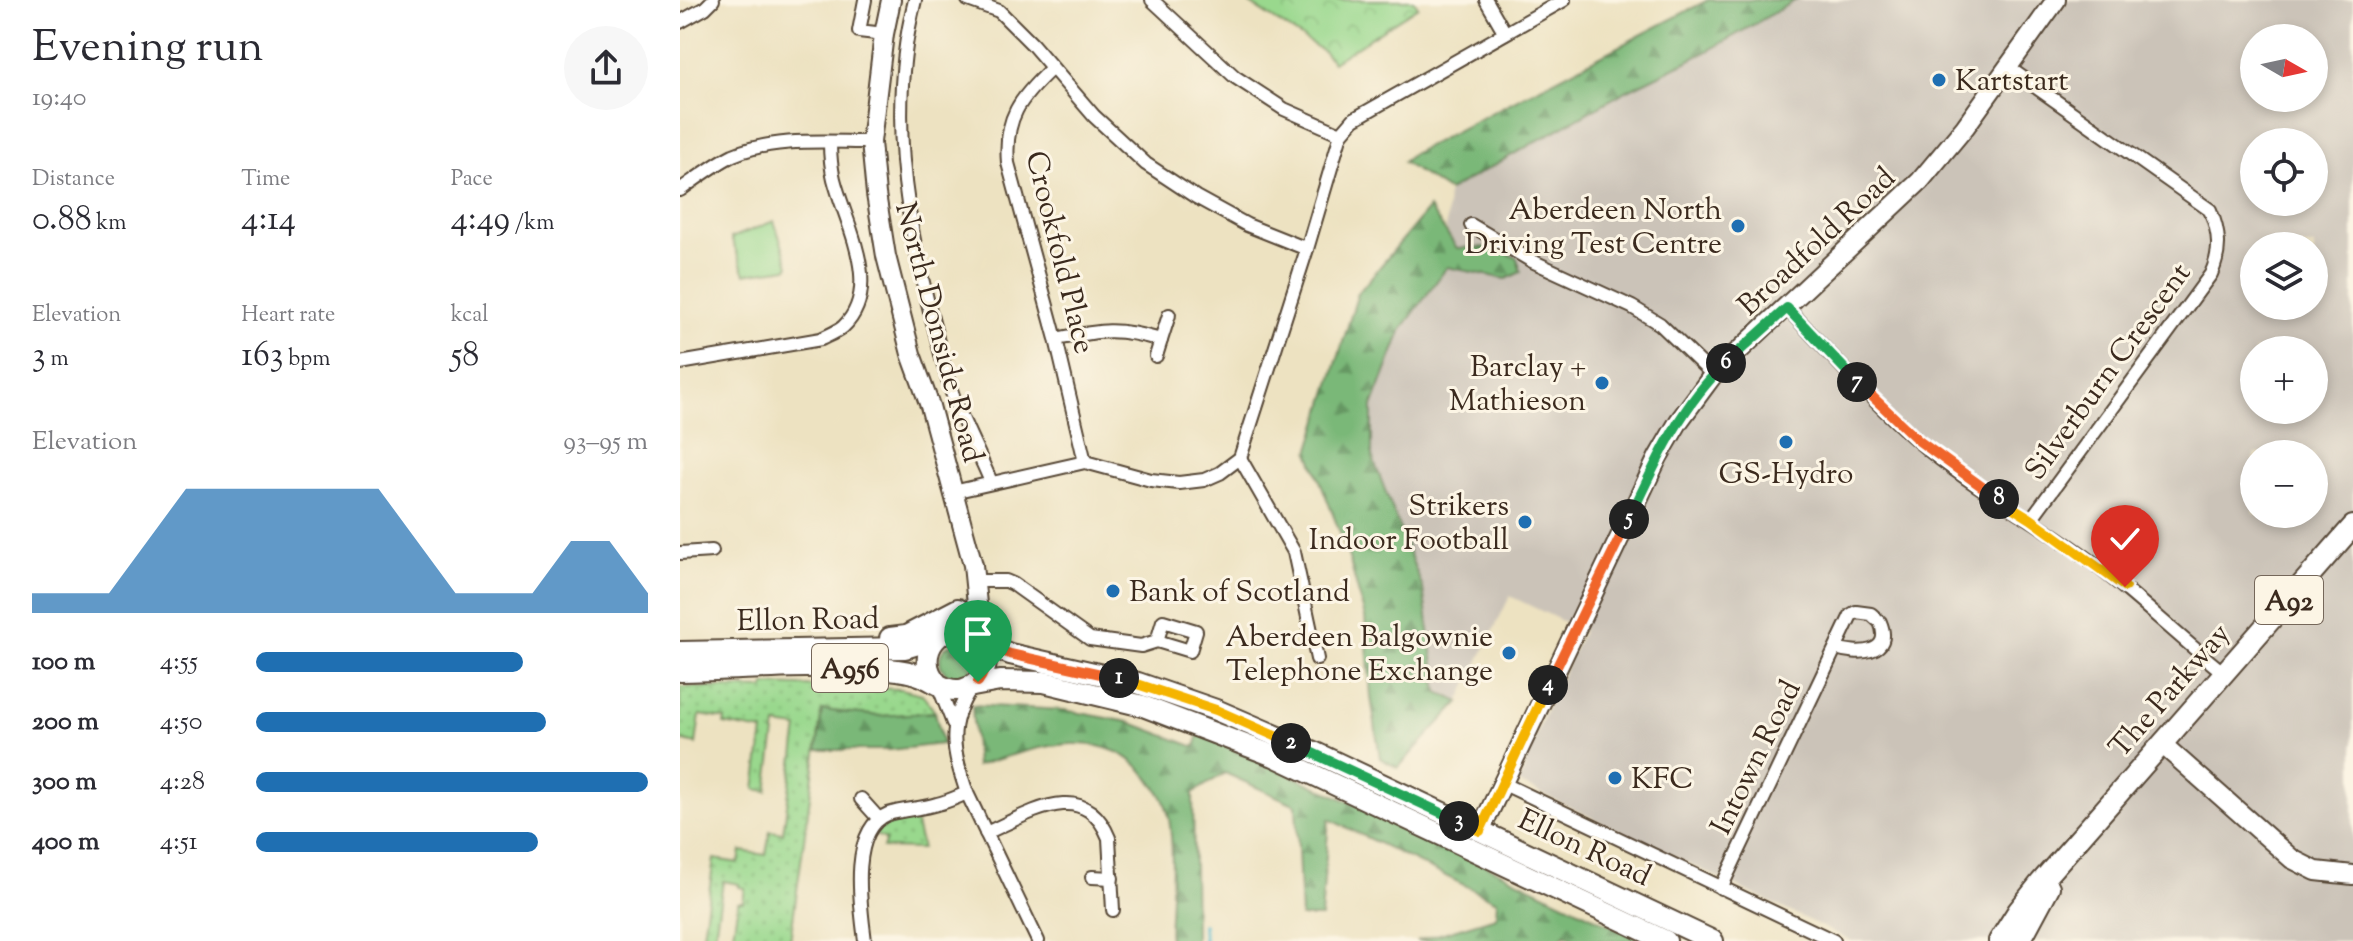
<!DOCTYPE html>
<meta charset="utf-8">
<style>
:root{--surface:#fff;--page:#f7f7f7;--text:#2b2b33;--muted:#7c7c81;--accent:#1f6fb2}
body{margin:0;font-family:"Sorts Mill Goudy",serif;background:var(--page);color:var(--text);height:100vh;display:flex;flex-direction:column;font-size:30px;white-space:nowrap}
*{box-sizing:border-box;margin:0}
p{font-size:26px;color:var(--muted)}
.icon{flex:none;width:44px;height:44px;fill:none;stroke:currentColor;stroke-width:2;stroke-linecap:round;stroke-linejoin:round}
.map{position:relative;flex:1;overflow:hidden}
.sheet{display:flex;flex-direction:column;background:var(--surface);width:680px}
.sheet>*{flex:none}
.needle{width:52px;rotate:99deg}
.tools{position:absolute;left:1560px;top:24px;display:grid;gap:16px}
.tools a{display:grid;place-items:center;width:88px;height:88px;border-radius:50%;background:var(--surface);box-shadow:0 4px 12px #0003;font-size:40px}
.pin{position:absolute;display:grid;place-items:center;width:68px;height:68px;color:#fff;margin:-82px -34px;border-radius:50% 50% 50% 0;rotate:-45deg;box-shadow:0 0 8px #0007}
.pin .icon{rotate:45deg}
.km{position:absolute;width:40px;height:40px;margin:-20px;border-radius:50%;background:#222;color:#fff;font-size:22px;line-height:40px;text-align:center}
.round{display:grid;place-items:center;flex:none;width:84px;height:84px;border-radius:42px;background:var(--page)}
.headline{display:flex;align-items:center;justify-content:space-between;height:136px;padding:0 32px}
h1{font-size:44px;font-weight:600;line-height:60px}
.figures{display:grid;grid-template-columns:repeat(3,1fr);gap:12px;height:136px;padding:8px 32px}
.figures div{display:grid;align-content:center}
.figures b{font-size:34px;font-weight:600}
.figures small{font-size:22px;font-weight:400}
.figures p{font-size:22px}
.chart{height:224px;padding:16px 32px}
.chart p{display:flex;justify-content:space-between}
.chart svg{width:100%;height:144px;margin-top:8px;fill:var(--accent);opacity:.7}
ul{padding:0 32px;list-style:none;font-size:26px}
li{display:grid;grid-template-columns:128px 96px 1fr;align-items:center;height:60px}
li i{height:20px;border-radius:10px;background:var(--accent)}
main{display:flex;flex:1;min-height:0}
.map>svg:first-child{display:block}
.industrial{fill:#cbc3b8;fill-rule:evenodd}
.grass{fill:url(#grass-dots);stroke:#6a8156;stroke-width:2}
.forest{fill:url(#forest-firs);stroke:#5a714b;stroke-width:2}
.park{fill:url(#park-crowns);stroke:#6a8156;stroke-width:2}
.garden{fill:#99d88d;stroke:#6a8156;stroke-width:2}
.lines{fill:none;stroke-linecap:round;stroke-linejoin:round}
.stream{stroke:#4db8ca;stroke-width:4}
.street-casing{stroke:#564636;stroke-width:16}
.secondary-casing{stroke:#564636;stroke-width:22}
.primary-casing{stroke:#564636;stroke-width:24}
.street{stroke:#fff;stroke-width:12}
.secondary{stroke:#fff;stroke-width:18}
.primary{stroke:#fff;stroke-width:20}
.split-1-casing{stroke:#fff;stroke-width:16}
.split-2-casing{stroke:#fff;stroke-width:16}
.split-3-casing{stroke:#fff;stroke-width:16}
.split-4-casing{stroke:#fff;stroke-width:16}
.split-5-casing{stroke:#fff;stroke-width:16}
.split-6-casing{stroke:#fff;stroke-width:16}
.split-7-casing{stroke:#fff;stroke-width:16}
.split-8-casing{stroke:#fff;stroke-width:16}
.split-9-casing{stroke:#fff;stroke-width:16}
.split-1{stroke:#f0652b;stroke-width:10}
.split-2{stroke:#f5b400;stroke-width:10}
.split-3{stroke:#22a559;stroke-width:10}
.split-4{stroke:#f5b400;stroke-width:10}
.split-5{stroke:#f0652b;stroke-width:10}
.split-6{stroke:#22a559;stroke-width:10}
.split-7{stroke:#22a559;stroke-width:10}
.split-8{stroke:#f0652b;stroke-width:10}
.split-9{stroke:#f5b400;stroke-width:10}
.poi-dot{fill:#1f6fb2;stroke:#fcf5e5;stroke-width:3}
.labels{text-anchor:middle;stroke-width:6;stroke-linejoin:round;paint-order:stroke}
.shield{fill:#fcf5e5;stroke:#75675a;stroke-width:2}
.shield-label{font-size:28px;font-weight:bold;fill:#3b2a1e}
.poi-label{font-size:30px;fill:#3b2a1e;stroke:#fcf5e5;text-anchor:end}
.street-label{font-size:30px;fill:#3b2a1e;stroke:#fcf5e5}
</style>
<main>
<section class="sheet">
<div class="headline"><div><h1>Evening run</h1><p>19:40</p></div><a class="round"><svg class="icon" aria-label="share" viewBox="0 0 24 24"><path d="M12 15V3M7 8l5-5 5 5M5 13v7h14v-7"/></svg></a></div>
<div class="figures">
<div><p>Distance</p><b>0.88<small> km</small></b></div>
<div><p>Time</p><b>4:14</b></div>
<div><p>Pace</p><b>4:49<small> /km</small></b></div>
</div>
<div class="figures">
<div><p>Elevation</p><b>3<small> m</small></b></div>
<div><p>Heart rate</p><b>163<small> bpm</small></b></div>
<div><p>kcal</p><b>58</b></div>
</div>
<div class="chart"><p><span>Elevation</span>93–95 m</p>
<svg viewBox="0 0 160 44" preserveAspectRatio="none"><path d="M0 44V38L10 38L20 38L30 22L40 6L50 6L60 6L70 6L80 6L90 6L100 22L110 38L120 38L130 38L140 22L150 22L160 38V44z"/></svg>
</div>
<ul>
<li><b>100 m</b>4:55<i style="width:68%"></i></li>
<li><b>200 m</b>4:50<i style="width:74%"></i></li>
<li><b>300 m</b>4:28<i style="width:100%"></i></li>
<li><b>400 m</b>4:51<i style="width:72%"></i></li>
</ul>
</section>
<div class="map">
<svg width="1673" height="941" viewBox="0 0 1673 941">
<defs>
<pattern id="grass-dots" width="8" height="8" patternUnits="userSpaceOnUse" patternTransform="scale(2)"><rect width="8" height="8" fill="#99d88d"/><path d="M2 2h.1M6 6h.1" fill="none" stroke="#85ba79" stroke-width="1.8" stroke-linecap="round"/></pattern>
<pattern id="forest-firs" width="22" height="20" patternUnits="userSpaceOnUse" patternTransform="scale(2)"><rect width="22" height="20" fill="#7ab878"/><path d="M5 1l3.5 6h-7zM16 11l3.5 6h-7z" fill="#659662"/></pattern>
<pattern id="park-crowns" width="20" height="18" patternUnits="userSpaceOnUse" patternTransform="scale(2)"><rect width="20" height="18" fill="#99d88d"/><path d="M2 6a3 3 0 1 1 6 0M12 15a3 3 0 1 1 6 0" fill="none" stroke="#85ba79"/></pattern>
</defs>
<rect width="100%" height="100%" fill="#fcf5e5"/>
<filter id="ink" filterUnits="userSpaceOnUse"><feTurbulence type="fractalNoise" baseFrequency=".0125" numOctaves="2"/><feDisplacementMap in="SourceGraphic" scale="16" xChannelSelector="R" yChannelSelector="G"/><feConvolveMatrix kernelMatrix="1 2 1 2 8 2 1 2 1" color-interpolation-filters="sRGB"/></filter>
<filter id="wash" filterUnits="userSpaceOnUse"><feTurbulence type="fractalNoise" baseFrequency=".006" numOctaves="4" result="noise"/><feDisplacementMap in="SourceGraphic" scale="32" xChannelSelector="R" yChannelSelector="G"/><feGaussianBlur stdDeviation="1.8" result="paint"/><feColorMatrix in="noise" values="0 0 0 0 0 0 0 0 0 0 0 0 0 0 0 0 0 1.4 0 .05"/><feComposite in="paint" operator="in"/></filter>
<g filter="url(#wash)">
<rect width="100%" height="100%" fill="#ede2c1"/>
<!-- industrial -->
<path class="industrial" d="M1116 0H1673V941H1172L839 783 864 715 903 631 830 596 779 702 758 692 743 589 692 456V407L722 329 768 267 811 247 777 248 766 229 768 191 948 90 1026 52ZM1574 38H1634V98H1574ZM1574 142H1634V202H1574ZM1574 246H1634V306H1574ZM1574 350H1634V410H1574ZM1574 454H1634V514H1574Z"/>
<!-- grass -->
<g class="grass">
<path d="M85 685 221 689 242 694 255 712 201 716 142 710 110 941H52L58 902H63L65 888 59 887V884L43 881 34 941H22L34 859 59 863 61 851 86 855 90 831 103 833 118 728 96 725 87 791 75 789 83 731 44 724 45 719 20 715 16 744 0 740V687L84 689Z"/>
<path d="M234 816 242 849 203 848 206 839 195 835C202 819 217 817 234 816Z"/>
</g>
<!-- forest -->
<g class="forest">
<path d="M1028 0H1116L1026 52 948 90 768 191 723 162 732 154Z"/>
<path d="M749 208 777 248 811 247 837 258 841 272 826 279 767 267 722 329 692 407V456L743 589 758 692 779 702 718 768 700 758 691 697 685 617 667 551 629 452 678 293Z"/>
<circle cx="277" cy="660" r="17"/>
<path d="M292 705 384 710 449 722 515 747 519 734 754 840 963 941H898L884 934 879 941H737L816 917 817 901 649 819 641 917H621L616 805 545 773 513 793 515 941H489C490 901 495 858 489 818 486 800 478 789 467 776 424 722 351 749 296 766Z"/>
<path d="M142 710 201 716 255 712 263 744 210 750H137Z"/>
</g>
<!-- park -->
<path class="park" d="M564 0H734L738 7 653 62 643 51Z"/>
<!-- garden -->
<path class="garden" d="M94 221 109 265 107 268 65 274 51 238Z"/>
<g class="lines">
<!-- stream -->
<path class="stream" d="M523 925 524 941"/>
</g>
</g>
<g filter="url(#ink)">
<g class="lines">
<defs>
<g id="street">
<path d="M185 0 179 31 204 34"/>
<path d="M235 0C208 106 224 211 251 315 259 344 265 376 276 404 287 430 300 456 311 482"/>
<path d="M472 0 555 77 604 109 661 134"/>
<path d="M806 0 825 33"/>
<path d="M0 22 25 8 33 0"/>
<path d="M372 68C340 98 324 118 328 163L376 339 405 462"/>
<path d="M1329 68 1530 210C1540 233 1541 252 1531 274L1351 519"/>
<path d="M0 190C17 178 35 164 53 155 95 137 146 142 191 142"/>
<path d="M791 225 852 261 952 307 980 324 1033 375"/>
<path d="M627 249 661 134 674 119 884 0"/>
<path d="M1107 308C1150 353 1192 401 1239 442 1290 486 1350 516 1404 556 1453 592 1496 635 1544 673"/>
<path d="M376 339C422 330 436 327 481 340"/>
<path d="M476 356 489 315"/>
<path d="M0 363 141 339C149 335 157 332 163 327 204 288 165 223 154 179 151 167 150 155 150 142"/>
<path d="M560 458 614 552 637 659"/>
<path d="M273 492 405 462 471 480 499 483 524 480 540 473 560 458 627 249 567 225 516 197 466 164 414 116 352 44 319 11 288 0"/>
<path d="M0 553 32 551"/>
<path d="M294 581H326L333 584 410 639 461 646 477 641 510 651 516 631 483 621 477 641"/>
<path d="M258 685 273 723"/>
<path d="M291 688C266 726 273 752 287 793L358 941"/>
<path d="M822 783 1154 941"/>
<path d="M181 799 199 819"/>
<path d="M306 833C349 814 404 776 429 838L433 910"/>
<path d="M412 877 432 878"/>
<path d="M1041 888 1171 615 1176 612 1191 614 1200 622C1214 655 1177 655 1156 648"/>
<path d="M185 941C181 908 168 830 208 814 224 809 241 809 257 804 267 802 277 797 287 793"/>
</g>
<g id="secondary">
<path d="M211 0 204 34 191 142 196 194 206 256 231 354 250 406 293 565 301 643"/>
<path d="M1482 744 1612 859 1636 871 1673 875"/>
<path d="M800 831 978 457 999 421 1033 375 1240 181 1285 127 1376 0"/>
</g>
<g id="primary">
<path d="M210 638 226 636 278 609"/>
<path d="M301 643 330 654 458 683 536 710 636 753 1033 941"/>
<path d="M0 652 225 648 255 639"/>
<path d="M0 671C69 670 140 663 209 669 219 670 229 671 239 675 254 680 267 694 284 689 308 683 314 651 294 636 264 614 231 655 257 683"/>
<path d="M293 686 320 681 364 682 463 706 594 756 986 941"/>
<path d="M1319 941 1338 911 1361 882 1673 526"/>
<path d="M1340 941 1369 887"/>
</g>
</defs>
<!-- street casing -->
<use href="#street" class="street-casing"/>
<!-- secondary casing -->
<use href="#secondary" class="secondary-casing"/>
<!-- primary casing -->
<use href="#primary" class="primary-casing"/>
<!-- street -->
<use href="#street" class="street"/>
<!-- secondary -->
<use href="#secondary" class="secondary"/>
<!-- primary -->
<use href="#primary" class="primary"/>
</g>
</g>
<g class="lines" filter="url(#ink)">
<defs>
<path id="split-1" d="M298 682C307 669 309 657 301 643L330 654 439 678"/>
<path id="split-2" d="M439 678 536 710 611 743"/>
<path id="split-3" d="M611 743 779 821"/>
<path id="split-4" d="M779 821 800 831 868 685"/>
<path id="split-5" d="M868 685 949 519"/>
<path id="split-6" d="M949 519C975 464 1000 406 1046 363"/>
<path id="split-7" d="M1046 363 1107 308 1177 382"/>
<path id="split-8" d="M1177 382 1239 441 1319 499"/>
<path id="split-9" d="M1319 499 1351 519 1445 587"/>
</defs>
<!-- split-1 casing -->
<use href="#split-1" class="split-1-casing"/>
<!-- split-2 casing -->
<use href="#split-2" class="split-2-casing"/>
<!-- split-3 casing -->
<use href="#split-3" class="split-3-casing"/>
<!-- split-4 casing -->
<use href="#split-4" class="split-4-casing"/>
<!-- split-5 casing -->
<use href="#split-5" class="split-5-casing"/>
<!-- split-6 casing -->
<use href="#split-6" class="split-6-casing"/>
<!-- split-7 casing -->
<use href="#split-7" class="split-7-casing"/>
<!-- split-8 casing -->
<use href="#split-8" class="split-8-casing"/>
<!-- split-9 casing -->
<use href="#split-9" class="split-9-casing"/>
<!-- split-1 -->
<use href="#split-1" class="split-1"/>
<!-- split-2 -->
<use href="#split-2" class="split-2"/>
<!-- split-3 -->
<use href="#split-3" class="split-3"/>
<!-- split-4 -->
<use href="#split-4" class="split-4"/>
<!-- split-5 -->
<use href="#split-5" class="split-5"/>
<!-- split-6 -->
<use href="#split-6" class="split-6"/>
<!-- split-7 -->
<use href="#split-7" class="split-7"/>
<!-- split-8 -->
<use href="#split-8" class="split-8"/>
<!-- split-9 -->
<use href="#split-9" class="split-9"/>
</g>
<!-- markers -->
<g class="poi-dot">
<circle cx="1259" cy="80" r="8"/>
<circle cx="1058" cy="226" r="8"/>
<circle cx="922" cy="383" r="8"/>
<circle cx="1106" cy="442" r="8"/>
<circle cx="845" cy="522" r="8"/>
<circle cx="433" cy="591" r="8"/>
<circle cx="829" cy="653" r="8"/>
<circle cx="935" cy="778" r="8"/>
</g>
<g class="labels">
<!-- shield labels -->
<g class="shield">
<rect x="1575" y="576" width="68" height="48" rx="6"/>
<rect x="132" y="644" width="76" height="48" rx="6"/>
</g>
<g class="shield-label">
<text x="1609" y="610">A92</text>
<text x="170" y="678">A956</text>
</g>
<!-- poi labels -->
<g class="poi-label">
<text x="1275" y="90" text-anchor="start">Kartstart</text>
<text x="1042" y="219">Aberdeen North<tspan x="1042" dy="34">Driving Test Centre</tspan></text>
<text x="906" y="376">Barclay +<tspan x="906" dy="34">Mathieson</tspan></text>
<text x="1106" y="483" text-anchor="middle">GS-Hydro</text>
<text x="829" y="515">Strikers<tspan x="829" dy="34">Indoor Football</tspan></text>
<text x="449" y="601" text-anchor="start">Bank of Scotland</text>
<text x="813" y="646">Aberdeen Balgownie<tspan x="813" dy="34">Telephone Exchange</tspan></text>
<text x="951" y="788" text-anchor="start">KFC</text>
</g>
<!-- street labels -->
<g class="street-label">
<text transform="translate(1136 241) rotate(-43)" y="10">Broadfold Road</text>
<text transform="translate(381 252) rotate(76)" y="10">Crookfold Place</text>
<text transform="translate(260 332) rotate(75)" y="10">North Donside Road</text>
<text transform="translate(1427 371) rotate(-54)" y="10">Silverburn Crescent</text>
<text transform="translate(128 619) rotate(-1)" y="10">Ellon Road</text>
<text transform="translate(1489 690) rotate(-49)" y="10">The Parkway</text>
<text transform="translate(1075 757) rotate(-64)" y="10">Intown Road</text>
<text transform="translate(905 847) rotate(25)" y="10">Ellon Road</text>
</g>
</g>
</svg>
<div class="tools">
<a><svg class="needle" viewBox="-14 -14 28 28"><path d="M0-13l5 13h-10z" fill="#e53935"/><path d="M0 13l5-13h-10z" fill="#7c7c81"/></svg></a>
<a><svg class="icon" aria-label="locate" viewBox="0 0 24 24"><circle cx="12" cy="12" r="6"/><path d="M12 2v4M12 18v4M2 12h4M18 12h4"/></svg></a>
<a><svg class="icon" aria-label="layers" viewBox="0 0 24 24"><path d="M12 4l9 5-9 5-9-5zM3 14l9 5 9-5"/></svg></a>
<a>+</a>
<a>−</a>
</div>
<div class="pin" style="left:298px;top:682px;background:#1e9e55"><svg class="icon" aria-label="arrive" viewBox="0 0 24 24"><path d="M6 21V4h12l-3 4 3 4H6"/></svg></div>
<div class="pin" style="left:1445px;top:587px;background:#d93025"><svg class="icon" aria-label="check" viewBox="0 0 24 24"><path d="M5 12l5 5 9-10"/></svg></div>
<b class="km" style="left:439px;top:678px">1</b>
<b class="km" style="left:611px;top:743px">2</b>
<b class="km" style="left:779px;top:821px">3</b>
<b class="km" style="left:868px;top:685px">4</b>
<b class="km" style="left:949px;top:519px">5</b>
<b class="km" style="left:1046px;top:363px">6</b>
<b class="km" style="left:1177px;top:382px">7</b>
<b class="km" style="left:1319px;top:499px">8</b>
</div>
</main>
